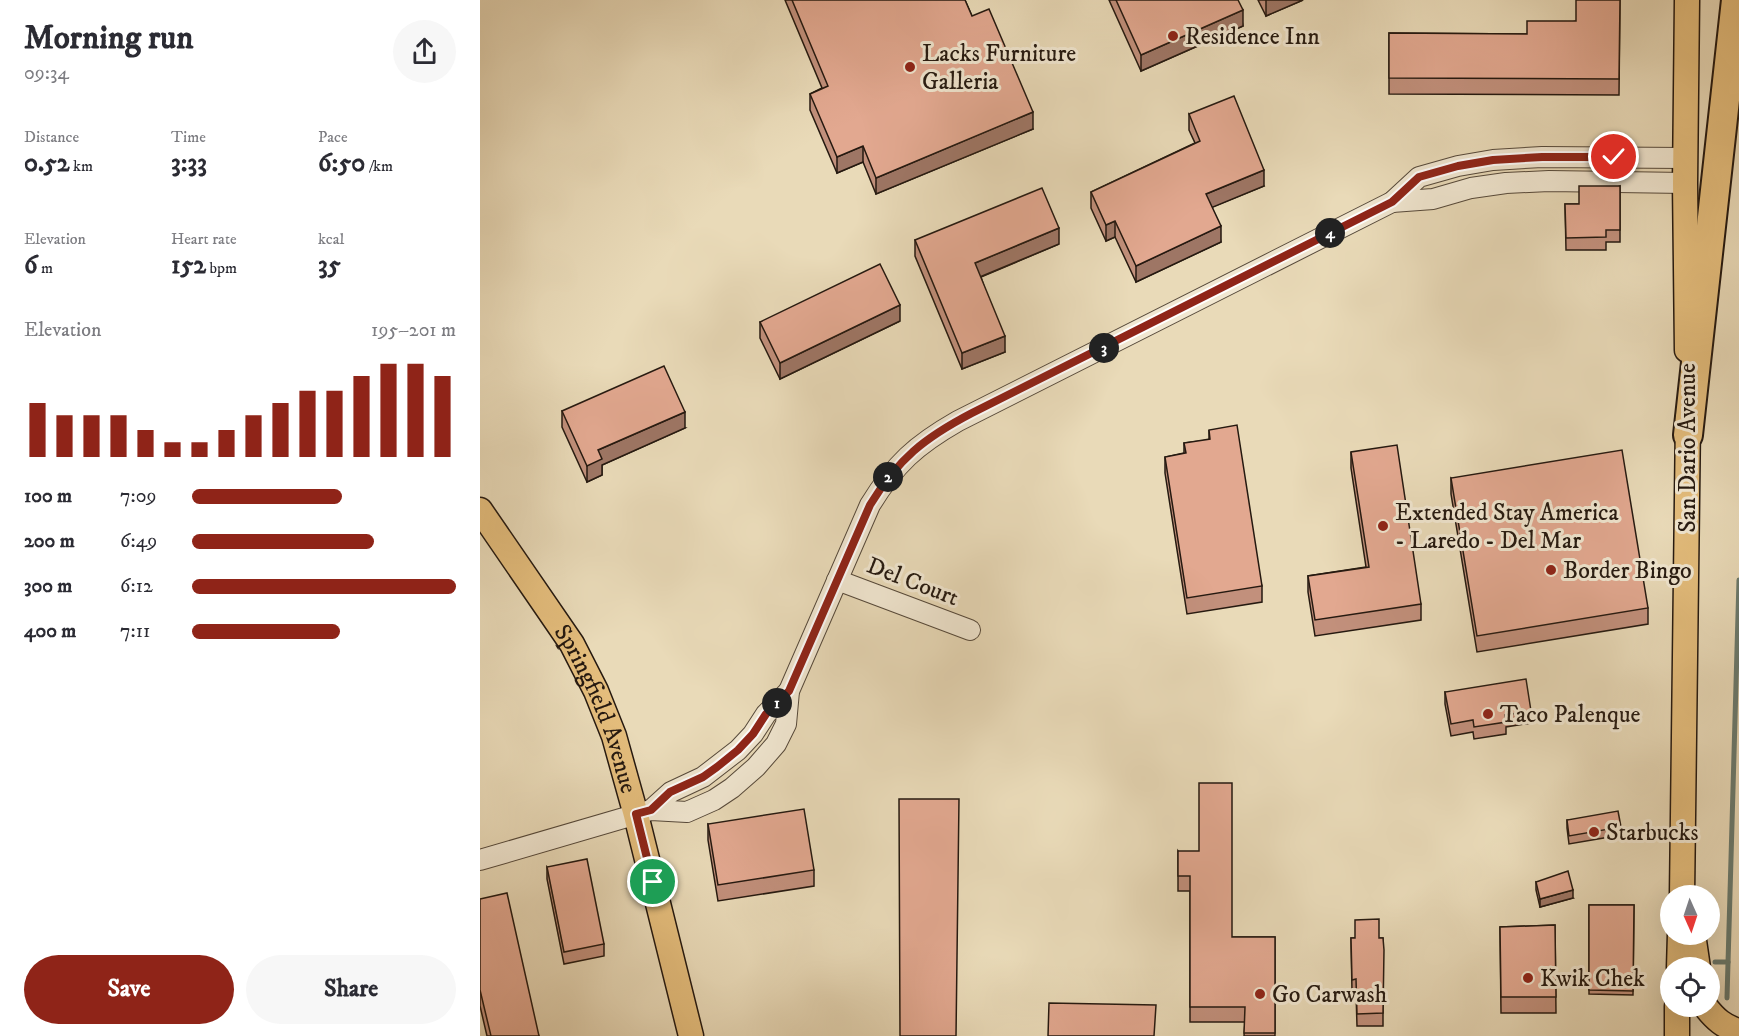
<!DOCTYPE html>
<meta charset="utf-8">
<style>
:root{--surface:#fff;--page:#f7f7f7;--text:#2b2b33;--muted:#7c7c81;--accent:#8f2418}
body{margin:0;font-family:"IM FELL DW Pica",serif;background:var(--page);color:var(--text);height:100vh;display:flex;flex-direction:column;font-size:22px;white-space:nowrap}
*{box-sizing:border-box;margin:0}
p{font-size:20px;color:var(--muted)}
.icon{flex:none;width:33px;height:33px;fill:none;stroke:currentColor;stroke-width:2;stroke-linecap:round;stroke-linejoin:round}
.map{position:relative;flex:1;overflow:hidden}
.drawer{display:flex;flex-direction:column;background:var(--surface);width:480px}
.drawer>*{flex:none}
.needle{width:39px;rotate:177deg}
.fabs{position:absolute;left:1180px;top:885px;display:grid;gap:12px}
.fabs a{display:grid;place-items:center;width:60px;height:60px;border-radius:50%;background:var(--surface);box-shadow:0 6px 24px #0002;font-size:30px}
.pin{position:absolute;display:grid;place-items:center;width:51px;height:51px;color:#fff;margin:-26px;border:3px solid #fff;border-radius:50%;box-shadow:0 2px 6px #0007}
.km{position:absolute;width:30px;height:30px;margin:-15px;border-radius:50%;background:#222;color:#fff;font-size:16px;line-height:30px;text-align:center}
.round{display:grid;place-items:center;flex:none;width:63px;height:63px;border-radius:32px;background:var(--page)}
.summary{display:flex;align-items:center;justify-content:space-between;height:102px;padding:0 24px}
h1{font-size:33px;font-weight:700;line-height:45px}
.metrics{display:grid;grid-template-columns:repeat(3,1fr);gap:9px;height:102px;padding:6px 24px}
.metrics div{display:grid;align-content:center}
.metrics b{font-size:26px;font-weight:700}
.metrics small{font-size:16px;font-weight:400}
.metrics p{font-size:16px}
.chart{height:168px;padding:12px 24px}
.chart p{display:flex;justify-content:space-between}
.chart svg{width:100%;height:108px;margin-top:6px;stroke:var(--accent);stroke-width:6}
.cta{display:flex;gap:12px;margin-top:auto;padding:12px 24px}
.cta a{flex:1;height:69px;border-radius:36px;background:var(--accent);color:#fff;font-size:24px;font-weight:700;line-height:69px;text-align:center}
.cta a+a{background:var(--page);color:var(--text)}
ul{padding:0 24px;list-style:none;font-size:20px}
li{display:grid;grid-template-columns:96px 72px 1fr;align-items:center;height:45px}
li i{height:15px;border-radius:8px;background:var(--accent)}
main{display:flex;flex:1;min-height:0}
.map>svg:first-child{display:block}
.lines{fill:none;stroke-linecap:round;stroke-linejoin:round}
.stream{stroke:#6a7a6e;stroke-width:5}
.minor-casing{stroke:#56493a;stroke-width:22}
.major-casing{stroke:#251910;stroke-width:27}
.highway-casing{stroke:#251910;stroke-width:32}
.minor{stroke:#f1e7d1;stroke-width:20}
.major{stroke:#e4bd7c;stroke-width:24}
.highway{stroke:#e4bd7c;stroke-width:28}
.wall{fill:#c2907c;stroke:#251910;stroke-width:1.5}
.shaded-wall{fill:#9e7665;stroke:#251910;stroke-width:1.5}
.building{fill:#e2a890;stroke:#251910;stroke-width:1.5}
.route-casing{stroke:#fff;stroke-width:12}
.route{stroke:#8f2418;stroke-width:8}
.poi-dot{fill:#8f2418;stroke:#f1e7d1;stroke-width:2}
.labels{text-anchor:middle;stroke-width:6;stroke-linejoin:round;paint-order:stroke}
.poi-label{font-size:24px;fill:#251910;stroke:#f1e7d1;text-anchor:start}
.street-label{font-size:24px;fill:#251910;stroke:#f1e7d1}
</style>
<main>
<section class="drawer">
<div class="summary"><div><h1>Morning run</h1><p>09:34</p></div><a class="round"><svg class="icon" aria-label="share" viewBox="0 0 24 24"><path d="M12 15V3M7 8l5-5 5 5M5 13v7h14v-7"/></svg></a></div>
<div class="metrics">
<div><p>Distance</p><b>0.52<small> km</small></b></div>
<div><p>Time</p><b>3:33</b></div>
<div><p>Pace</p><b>6:50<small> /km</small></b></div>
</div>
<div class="metrics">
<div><p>Elevation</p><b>6<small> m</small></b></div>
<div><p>Heart rate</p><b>152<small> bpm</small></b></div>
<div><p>kcal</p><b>35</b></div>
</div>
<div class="chart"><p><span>Elevation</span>195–201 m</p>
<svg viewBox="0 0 160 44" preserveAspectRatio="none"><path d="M5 44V22M15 44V27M25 44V27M35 44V27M45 44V33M55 44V38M65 44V38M75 44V33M85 44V27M95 44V22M105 44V17M115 44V17M125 44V11M135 44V6M145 44V6M155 44V11"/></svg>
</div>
<ul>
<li><b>100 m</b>7:09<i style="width:57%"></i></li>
<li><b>200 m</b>6:49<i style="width:69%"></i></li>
<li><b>300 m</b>6:12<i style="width:100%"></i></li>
<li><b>400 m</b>7:11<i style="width:56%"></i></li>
</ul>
<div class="cta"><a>Save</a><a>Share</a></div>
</section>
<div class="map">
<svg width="1259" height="1036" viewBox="0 0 1259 1036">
<rect width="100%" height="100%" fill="#e9dab8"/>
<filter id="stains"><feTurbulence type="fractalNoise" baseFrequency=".00333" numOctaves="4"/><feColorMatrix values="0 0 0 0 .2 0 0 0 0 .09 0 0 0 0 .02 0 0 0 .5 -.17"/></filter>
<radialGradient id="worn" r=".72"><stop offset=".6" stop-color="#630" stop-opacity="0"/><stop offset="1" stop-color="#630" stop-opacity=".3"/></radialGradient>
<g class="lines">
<!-- stream -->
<g class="stream">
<path d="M1235 962H1248"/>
<path d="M1247 998 1259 580"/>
</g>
<defs>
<g id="minor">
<path d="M912 202 953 199 991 188 1026 183 1069 181 1205 183"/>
<path d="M357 580 490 630"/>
<path d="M171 810 191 792 223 777 258 750 273 734 286 714 309 691"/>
<path d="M0 860 171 810 207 812 234 800 252 788 276 767 296 744 306 724 309 691 390 505C415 464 436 445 478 421L912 202 939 177 978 166 1013 160 1062 157 1205 158"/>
</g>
<g id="major">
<path d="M1207 350 1205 183 1207 0"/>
<path id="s1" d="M0 510 92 644 116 691 134 736 156 815 211 1036"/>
<path d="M1202 896 1208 418"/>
<path d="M1213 934 1218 968"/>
<path d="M1199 968 1200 934"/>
<path d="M1225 1006C1235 1019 1244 1027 1259 1031"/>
<path d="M1197 1036V1006"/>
</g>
<path id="highway" d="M1208 435 1256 0"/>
</defs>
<!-- minor casing -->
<use href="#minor" class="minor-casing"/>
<!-- major casing -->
<use href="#major" class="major-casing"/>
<!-- highway casing -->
<use href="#highway" class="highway-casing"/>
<!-- minor -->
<use href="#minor" class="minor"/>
<!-- major -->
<use href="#major" class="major"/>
<!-- highway -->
<use href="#highway" class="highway"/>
</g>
<!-- wall -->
<g class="wall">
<path d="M305 0H485L492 16 553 129 396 194 383 162 357 173 330 110V94L342 88Z"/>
<path d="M629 0H758L763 26 661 71Z"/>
<path d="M778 0H823L786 16Z"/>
<path d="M1140 0 1139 95 909 94V33L1047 34 1096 21Z"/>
<path d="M709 114 784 186 732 207 741 242 656 282 635 237 626 241 611 208V192L715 143 709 130Z"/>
<path d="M1140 186V242H1126V250H1086L1085 204H1099Z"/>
<path d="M435 240 579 244 501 277 525 352 482 369 435 256Z"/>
<path d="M420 321 300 379 280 338V322Z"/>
<path d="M82 411 205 428 122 465V475L107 482 82 427Z"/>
<path d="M729 430 782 586V602L707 614 685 473V457L704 453V443L729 440Z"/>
<path d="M871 452 941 604V620L835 636 828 592V576L886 567 871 468Z"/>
<path d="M971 478 1168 608V624L997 652 971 494Z"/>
<path d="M965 692 1051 711V723L1026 727V734L994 739 993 732 971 736 965 704Z"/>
<path d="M1087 820 1141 827V835L1089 844 1087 828Z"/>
<path d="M228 824 334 870V886L238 901 228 840Z"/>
<path d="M698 851 752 937H795V1036H764L765 1022H710V891H698Z"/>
<path d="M67 867 124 944V956L84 964 67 879Z"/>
<path d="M1056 882 1093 898 1060 907 1056 890Z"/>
<path d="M0 899 59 1036H7L0 1006Z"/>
<path d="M1109 905H1154L1153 995 1109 994Z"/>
<path d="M1075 925 1076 1013H1021L1020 927Z"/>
<path d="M871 938H903V1026H877L876 992H872Z"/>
</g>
<!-- shaded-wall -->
<g class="shaded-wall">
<path d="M786 0H823L786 16Z"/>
<path d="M763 10V26L661 71V55Z"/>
<path d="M553 112V129L396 194V178Z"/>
<path d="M383 146V162L357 173V157Z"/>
<path d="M784 170V186L726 210V194Z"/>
<path d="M635 221V237L626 241V225Z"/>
<path d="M741 226V242L656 282V266Z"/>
<path d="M579 228V244L495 279V263Z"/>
<path d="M420 305V321L300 379V363Z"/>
<path d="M525 336V352L482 369V353Z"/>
<path d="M205 412V428L122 465V475L107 482V466L118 450Z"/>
<path d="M1093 890V898L1060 907V899Z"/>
</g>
<!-- building -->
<g class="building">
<path d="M312 0H485L492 16 509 9 553 112 396 178 383 146 357 157 330 94 348 86Z"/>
<path d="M636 0H758L763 10 661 55Z"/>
<path d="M1096 0H1140L1139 79 909 78V33L1047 34V21H1096Z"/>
<path d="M754 96 784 170 726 194 741 226 656 266 635 221 626 225 611 192 720 141 709 114Z"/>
<path d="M1099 186H1140V230H1126V237L1086 238 1085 204H1099Z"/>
<path d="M562 188 579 228 495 263 525 336 482 353 435 240Z"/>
<path d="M400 264 420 305 300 363 280 322Z"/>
<path d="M184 366 205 412 118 450 122 459 107 466 82 411Z"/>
<path d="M757 425 782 586 707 598 685 457 706 453 704 443 730 439 729 430Z"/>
<path d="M917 445 941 604 835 620 828 576 889 567 871 452Z"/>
<path d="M1142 450 1168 608 997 636 971 478Z"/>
<path d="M1046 679 1051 711 1025 715 1026 722 994 727 993 720 971 724 965 692Z"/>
<path d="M719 783H752V937H795V1033H764L765 1007H710V876H698V851H719Z"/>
<path d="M419 799H479L476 1036H420Z"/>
<path d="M324 809 334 870 238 885 228 824Z"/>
<path d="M1138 811 1141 827 1089 836 1087 820Z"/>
<path d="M107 859 124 944 84 952 67 867Z"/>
<path d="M1088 871 1093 890 1060 899 1056 882Z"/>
<path d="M27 893 59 1036H11L0 990V899Z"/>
<path d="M1109 905H1154L1153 991 1109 990Z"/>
<path d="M899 919V938H903L904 950 903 1013 877 1014 876 979 872 980 871 938H875V920Z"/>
<path d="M1075 925 1076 997H1021L1020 927Z"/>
<path d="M569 1003 676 1005 674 1036H568Z"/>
</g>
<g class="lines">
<defs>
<path id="route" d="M173 882 156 814 171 810 190 792 223 777 237 767 258 750 273 734 286 714 309 691 390 505C418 459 444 438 492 413L912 202 939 177 978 166 1013 160 1062 157H1134"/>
</defs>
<!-- route casing -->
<use href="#route" class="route-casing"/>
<!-- route -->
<use href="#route" class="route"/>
</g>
<!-- markers -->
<g class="poi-dot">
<circle cx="693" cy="36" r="6"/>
<circle cx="430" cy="67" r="6"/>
<circle cx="903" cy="526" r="6"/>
<circle cx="1071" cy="570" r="6"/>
<circle cx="1008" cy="714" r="6"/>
<circle cx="1114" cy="832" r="6"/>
<circle cx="1048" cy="978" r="6"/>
<circle cx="780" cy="994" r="6"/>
</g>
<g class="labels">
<!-- poi labels -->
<g class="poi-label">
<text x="705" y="44">Residence Inn</text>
<text x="442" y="61">Lacks Furniture<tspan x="442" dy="28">Galleria</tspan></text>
<text x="915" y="520">Extended Stay America<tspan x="915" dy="28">- Laredo - Del Mar</tspan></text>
<text x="1083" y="578">Border Bingo</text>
<text x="1020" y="722">Taco Palenque</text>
<text x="1126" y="840">Starbucks</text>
<text x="1060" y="986">Kwik Chek</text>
<text x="792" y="1002">Go Carwash</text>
</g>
<!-- street labels -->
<g class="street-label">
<text transform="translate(1207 448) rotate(-90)" y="8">San Dario Avenue</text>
<text transform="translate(433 581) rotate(21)" y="8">Del Court</text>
<text dy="8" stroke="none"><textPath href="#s1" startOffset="232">Springfield Avenue</textPath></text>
</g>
</g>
<rect width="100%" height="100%" filter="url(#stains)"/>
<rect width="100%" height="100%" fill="url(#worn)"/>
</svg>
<div class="fabs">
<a><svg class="needle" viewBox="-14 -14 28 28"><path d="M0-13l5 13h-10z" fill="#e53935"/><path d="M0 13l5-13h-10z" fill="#7c7c81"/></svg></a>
<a><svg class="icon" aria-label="locate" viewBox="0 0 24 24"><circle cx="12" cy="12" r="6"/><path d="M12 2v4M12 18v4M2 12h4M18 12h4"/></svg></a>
</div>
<div class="pin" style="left:173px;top:882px;background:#1e9e55"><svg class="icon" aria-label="arrive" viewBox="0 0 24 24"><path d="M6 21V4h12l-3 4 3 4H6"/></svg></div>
<div class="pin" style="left:1134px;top:157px;background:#d93025"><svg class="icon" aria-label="check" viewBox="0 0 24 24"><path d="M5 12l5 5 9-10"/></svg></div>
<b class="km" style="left:297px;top:703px">1</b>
<b class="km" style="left:408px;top:477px">2</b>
<b class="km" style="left:624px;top:348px">3</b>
<b class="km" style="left:850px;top:233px">4</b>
</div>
</main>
